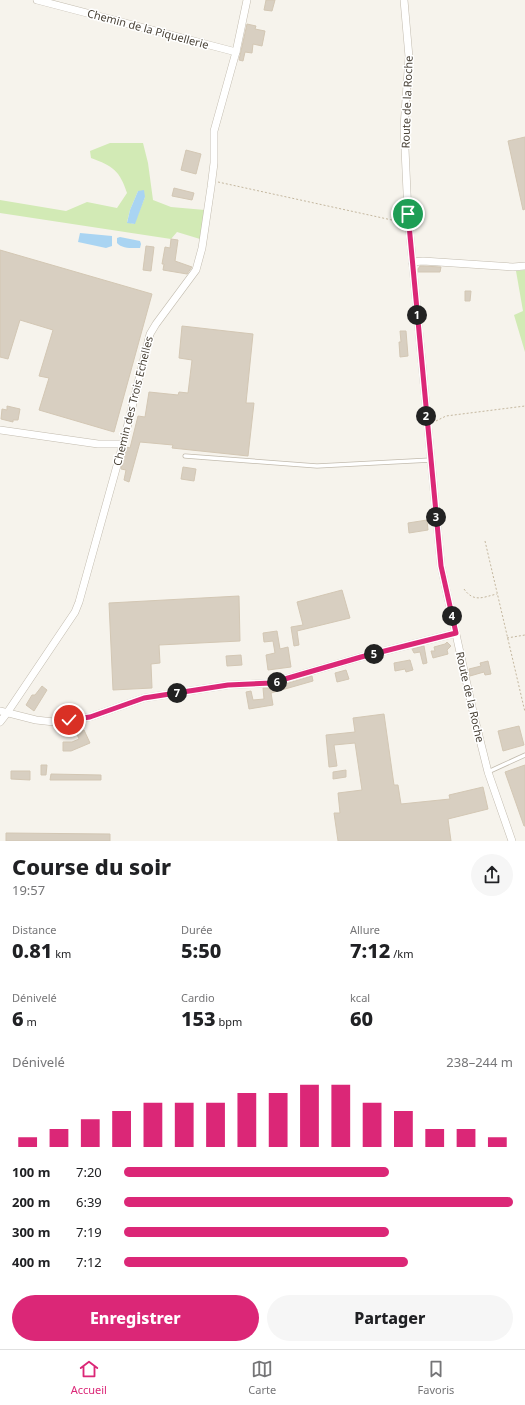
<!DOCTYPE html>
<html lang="fr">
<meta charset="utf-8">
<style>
:root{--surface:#fff;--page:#f6f6f6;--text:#202124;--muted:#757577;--line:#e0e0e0;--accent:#db2777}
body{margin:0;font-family:"Noto Sans",sans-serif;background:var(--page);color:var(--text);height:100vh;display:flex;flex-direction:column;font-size:15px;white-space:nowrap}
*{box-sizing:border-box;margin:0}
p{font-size:13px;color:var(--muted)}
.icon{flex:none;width:22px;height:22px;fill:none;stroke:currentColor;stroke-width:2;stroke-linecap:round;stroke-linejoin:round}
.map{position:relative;height:841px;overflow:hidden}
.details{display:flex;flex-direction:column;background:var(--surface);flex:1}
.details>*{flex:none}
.pin{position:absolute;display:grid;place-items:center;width:34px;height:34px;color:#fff;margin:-17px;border:2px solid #fff;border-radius:50%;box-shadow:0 1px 4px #0007}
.km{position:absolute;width:20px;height:20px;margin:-10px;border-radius:50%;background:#222;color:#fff;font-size:11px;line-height:20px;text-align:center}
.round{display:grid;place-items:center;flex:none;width:42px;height:42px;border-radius:21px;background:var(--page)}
.overview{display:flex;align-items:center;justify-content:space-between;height:68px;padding:0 12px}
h1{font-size:22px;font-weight:800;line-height:30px}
.figures{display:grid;grid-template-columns:repeat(3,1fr);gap:6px;height:68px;padding:4px 12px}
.figures div{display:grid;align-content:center}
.figures b{font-size:20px;font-weight:800}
.figures small{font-size:11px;font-weight:400}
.figures p{font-size:11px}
.chart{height:112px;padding:8px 12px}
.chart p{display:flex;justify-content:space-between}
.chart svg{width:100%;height:72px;margin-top:4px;stroke:var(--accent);stroke-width:6}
.cta{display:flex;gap:8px;margin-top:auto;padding:8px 12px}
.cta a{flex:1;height:46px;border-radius:24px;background:var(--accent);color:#fff;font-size:16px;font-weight:800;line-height:46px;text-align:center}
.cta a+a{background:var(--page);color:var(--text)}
ul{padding:0 12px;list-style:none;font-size:13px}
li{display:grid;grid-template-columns:64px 48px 1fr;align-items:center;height:30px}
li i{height:10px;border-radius:5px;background:var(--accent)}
.tabs{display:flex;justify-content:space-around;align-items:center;height:56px;border-top:1px solid var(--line);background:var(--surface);font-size:11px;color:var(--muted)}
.tabs a{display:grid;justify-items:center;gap:2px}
.tabs .on{color:var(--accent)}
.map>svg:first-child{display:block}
.green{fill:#d2eab5;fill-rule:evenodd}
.water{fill:#a9d4f2}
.building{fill:#d8cfc1;stroke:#d3c7b4}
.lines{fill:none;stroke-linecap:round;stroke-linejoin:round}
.service-casing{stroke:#c2bbae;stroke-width:5}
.minor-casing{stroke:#c2bbae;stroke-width:8}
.path{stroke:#c4b79f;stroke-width:1;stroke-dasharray:2 2;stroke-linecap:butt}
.service{stroke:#fff;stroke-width:3.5}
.minor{stroke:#fff;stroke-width:7}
.route-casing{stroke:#fff;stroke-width:8}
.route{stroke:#db2777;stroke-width:5}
.labels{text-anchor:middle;stroke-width:3;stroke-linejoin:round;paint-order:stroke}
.street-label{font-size:11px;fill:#4b4439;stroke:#fff}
</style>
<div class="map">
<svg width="525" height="841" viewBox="0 0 525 841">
<rect width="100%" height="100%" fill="#f6f3ec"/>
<!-- green -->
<g class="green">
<path d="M110 143H143L148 163 153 200 171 207 205 210 200 239 177 232 171 239 0 213V200L66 211 87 202 117 208 127 193C120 171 113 166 91 158L90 151ZM138 191 145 197 134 224 127 222 130 210Z"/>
<path d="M525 270V352L514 315 523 311 516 271Z"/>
</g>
<!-- water -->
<g class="water">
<path d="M144 190 145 197 135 224 127 223 130 210 138 191Z"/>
<path d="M80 233 112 236V246L106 248 78 242Z"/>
<path d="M120 237 140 241 141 244 140 248C133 248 122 249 117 243V238Z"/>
</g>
<!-- building -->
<g class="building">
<path d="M266 0H275L272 11 264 10Z"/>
<path d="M247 24 256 26 255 29 265 31 262 46 253 44 252 53 245 52 243 61 239 60Z"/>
<path d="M525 137V209L523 210 508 141Z"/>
<path d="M186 150 201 154 196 174 181 170Z"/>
<path d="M174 188 194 193 192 200 172 196Z"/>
<path d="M171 239 178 240 175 261 192 267 187 274 163 270 164 264H162L165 247 170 248Z"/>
<path d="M146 246 154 247 151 271 143 270Z"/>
<path d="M0 250 152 294 114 432 39 410 49 378 39 376 53 330 20 320 8 359 0 357Z"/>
<path d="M420 266H423L441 267 440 272H418V269Z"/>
<path d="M465 291H471L470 301H465Z"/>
<path d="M182 326 253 334 246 403H254L248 456 172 448 173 445 140 442 129 482 124 480 126 470 121 469 127 447 130 448 138 416 145 417 149 392 178 395 179 392 188 393 192 360 179 358Z"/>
<path d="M400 331H406L408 356 400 357 399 342H401Z"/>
<path d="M7 406 20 409 18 420H13V422L1 419 2 409 7 410Z"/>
<path d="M183 467 196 469 194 481 181 479Z"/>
<path d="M427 520 428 530 409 533 408 523Z"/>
<path d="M342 590 350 618 297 631 299 645 294 646 291 627 303 625 297 602Z"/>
<path d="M239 596 240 641 159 645 160 663 151 664 152 688 113 690 109 603Z"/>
<path d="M277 631 280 649 288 647 291 667 268 670 266 655 275 653 273 641 264 642 263 633Z"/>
<path d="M447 642 451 646 447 650 448 654 433 658 431 651H435L434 647 445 644Z"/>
<path d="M424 646 427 663 423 664 420 652 414 653 412 649Z"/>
<path d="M241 655 242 665 227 666 226 656Z"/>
<path d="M410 660 413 670 406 672 405 669 395 671 394 663Z"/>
<path d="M488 661 491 674 485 675 484 672 470 676 469 669 481 666 480 663Z"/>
<path d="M346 670 349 679 337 682 335 673Z"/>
<path d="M312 676 313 681 271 693 273 705 249 709 246 692 251 691 253 700 264 699 263 688H272Z"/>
<path d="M42 686 47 690 34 711 26 705 32 695H35Z"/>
<path d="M384 714 394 785H398L401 804 450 799 449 795 483 787 488 809 448 819 451 841H338L334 813H340L338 793 362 790 355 743 334 745 337 766 329 767 326 735 355 732 353 718Z"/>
<path d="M519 726 524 745 503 751 498 731Z"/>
<path d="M84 730 90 743 71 751H63V742H72L79 739 77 734Z"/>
<path d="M41 765H47L46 775H41Z"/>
<path d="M525 765V826H524L505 772Z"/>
<path d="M346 770V777L333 779V772Z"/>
<path d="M11 771H30V780L11 779Z"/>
<path d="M51 774 101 775V780H50Z"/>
<path d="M6 833 110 834V841H6Z"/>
</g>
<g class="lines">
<defs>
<g id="service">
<path d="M185 456 317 466 431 460"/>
<path d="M488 772 525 755"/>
</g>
<g id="minor">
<path d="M37 0 236 52"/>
<path d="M404 0 409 57 404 127 408 214 441 566 474 716 488 772 512 841"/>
<path d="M412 262 423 261 513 267 525 266"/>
<path d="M0 430 98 444H123"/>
<path d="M0 711 36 720 54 722 90 717 144 698 228 685 271 683 361 657 456 633"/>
<path d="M0 722 7 713 75 612 79 602 123 444 150 334 156 324 196 270 202 248 211 187 214 163V131L236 52 247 0"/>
</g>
</defs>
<!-- service casing -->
<use href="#service" class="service-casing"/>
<!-- minor casing -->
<use href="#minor" class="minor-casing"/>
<!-- path -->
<g class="path">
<path d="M218 182 401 222"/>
<path d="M436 421 446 416 525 406"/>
<path d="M485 541 525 712"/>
<path d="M464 589C474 603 483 597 497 594"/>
<path d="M507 638 525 635"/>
</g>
<!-- service -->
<use href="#service" class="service"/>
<!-- minor -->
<use href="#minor" class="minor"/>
</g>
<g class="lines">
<defs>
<path id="route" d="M69 720 90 717 144 698 228 685 271 683 361 657 456 633 441 566 408 214"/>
</defs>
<!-- route casing -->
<use href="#route" class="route-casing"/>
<!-- route -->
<use href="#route" class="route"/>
</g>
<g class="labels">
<!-- street labels -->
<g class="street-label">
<text transform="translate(148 29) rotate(15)" y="4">Chemin de la Piquellerie</text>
<text transform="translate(407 102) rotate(-88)" y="4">Route de la Roche</text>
<text transform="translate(133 401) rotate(-76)" y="4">Chemin des Trois Echelles</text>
<text transform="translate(470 697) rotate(77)" y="4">Route de la Roche</text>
</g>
</g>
</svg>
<div class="pin" style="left:408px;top:214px;background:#1e9e55"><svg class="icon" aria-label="arrive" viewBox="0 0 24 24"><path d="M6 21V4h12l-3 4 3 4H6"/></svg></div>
<div class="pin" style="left:69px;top:720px;background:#d93025"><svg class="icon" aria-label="check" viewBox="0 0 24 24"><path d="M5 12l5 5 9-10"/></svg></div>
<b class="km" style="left:417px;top:315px">1</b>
<b class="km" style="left:426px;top:416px">2</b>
<b class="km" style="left:436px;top:517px">3</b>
<b class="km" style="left:452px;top:616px">4</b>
<b class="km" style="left:374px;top:654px">5</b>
<b class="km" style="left:277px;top:682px">6</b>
<b class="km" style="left:177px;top:693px">7</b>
</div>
<section class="details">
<div class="overview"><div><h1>Course du soir</h1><p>19:57</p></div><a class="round"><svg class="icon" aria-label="share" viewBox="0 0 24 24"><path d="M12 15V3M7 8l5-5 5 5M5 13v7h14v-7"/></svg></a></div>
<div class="figures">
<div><p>Distance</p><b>0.81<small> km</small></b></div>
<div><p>Durée</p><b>5:50</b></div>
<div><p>Allure</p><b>7:12<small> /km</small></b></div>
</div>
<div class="figures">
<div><p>Dénivelé</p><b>6<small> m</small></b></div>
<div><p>Cardio</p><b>153<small> bpm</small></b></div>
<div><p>kcal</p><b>60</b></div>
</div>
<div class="chart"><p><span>Dénivelé</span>238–244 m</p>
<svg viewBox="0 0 160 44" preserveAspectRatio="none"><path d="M5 44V38M15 44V33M25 44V27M35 44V22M45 44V17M55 44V17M65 44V17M75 44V11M85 44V11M95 44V6M105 44V6M115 44V17M125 44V22M135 44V33M145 44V33M155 44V38"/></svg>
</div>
<ul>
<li><b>100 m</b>7:20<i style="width:68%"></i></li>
<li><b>200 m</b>6:39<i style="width:100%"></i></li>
<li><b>300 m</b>7:19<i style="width:68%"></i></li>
<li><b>400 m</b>7:12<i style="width:73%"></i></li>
</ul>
<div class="cta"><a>Enregistrer</a><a>Partager</a></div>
</section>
<nav class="tabs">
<a class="on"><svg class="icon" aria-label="home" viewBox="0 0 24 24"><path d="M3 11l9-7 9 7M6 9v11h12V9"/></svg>Accueil</a>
<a><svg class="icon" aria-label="map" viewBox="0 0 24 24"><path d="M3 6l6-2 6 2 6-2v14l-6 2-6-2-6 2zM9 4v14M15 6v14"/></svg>Carte</a>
<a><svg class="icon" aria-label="saved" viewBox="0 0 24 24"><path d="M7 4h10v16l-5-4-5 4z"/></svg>Favoris</a>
</nav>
